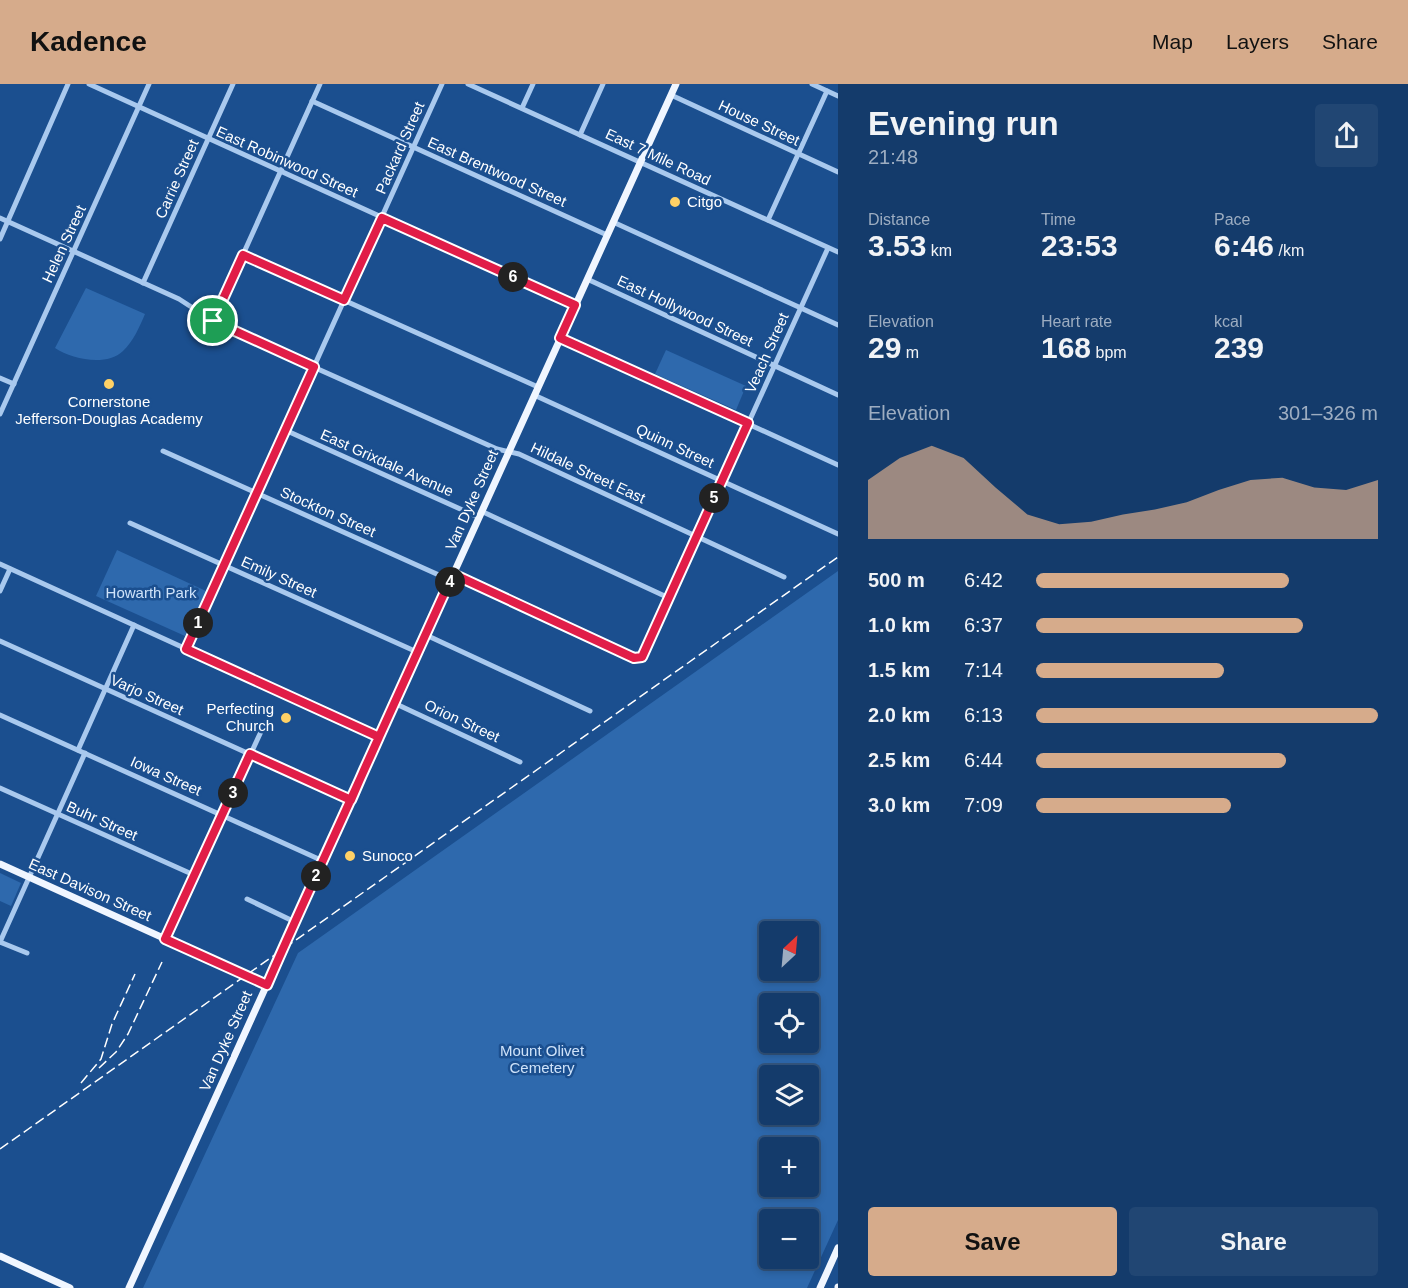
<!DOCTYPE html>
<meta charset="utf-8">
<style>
:root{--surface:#143b6b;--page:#214673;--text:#f1f3f6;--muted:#9dadc1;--line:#33557e;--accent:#d6ab8b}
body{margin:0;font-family:Arial,sans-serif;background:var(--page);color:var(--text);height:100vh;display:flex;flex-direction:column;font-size:22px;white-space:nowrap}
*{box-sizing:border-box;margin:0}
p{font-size:20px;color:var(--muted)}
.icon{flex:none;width:33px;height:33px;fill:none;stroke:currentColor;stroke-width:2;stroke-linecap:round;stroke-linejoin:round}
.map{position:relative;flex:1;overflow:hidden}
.side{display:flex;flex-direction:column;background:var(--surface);width:570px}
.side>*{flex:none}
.needle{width:39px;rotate:26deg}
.controls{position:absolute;left:759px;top:837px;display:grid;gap:12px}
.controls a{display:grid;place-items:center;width:60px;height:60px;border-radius:6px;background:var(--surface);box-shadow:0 3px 9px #0003,0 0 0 2px var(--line);font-size:30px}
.pin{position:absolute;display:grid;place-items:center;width:51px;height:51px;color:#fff;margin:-26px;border:3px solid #fff;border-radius:50%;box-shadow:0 2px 6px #0007}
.km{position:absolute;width:30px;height:30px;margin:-15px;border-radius:50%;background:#222;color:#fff;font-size:16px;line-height:30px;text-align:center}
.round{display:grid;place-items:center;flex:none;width:63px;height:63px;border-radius:6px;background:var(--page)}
.overview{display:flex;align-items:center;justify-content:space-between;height:102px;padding:0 30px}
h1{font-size:33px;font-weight:700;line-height:45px}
.figures{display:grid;grid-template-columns:repeat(3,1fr);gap:9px;height:102px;padding:6px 30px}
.figures div{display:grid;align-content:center}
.figures b{font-size:30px;font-weight:700}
.figures small{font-size:16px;font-weight:400}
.figures p{font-size:16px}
.chart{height:168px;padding:12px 30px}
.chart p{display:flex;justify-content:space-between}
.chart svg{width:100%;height:108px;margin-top:6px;fill:var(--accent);opacity:.7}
.action{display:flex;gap:12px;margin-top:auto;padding:12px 30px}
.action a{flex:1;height:69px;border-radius:6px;background:var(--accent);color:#111;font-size:24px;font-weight:700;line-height:69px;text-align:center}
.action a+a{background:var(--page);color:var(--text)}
ul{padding:0 30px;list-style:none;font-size:20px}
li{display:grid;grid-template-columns:96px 72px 1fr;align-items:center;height:45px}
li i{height:15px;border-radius:8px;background:var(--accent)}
header{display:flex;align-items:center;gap:36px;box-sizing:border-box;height:84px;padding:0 30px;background:var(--accent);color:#111}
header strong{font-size:28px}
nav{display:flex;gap:33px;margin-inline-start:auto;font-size:21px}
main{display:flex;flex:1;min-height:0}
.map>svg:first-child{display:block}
.green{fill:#2e69ad;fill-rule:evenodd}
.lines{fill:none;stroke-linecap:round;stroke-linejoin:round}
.minor{stroke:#a9c9ee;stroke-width:5}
.major{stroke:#f0f6ff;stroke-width:7}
.rail{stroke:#fff;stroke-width:1.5;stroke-dasharray:10 4.5;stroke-linecap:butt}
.route-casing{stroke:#fff;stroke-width:12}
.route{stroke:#e11d48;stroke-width:8}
.poi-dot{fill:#ffd166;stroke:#1b4f8f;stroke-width:2}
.labels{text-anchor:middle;stroke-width:5;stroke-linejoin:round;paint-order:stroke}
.street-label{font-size:15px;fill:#fff;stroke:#1b4f8f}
.poi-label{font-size:15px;fill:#fff;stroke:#1b4f8f;text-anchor:start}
.park-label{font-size:15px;fill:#cfe3fa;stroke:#1b4f8f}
</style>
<header>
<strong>Kadence</strong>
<nav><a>Map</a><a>Layers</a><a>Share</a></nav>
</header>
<main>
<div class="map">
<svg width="838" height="1204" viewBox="0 0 838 1204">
<rect width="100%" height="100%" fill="#1b4f8f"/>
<!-- green -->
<g class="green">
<path d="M86 204 145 230C140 242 133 258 123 267 106 283 72 275 55 264Z"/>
<path d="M666 266 746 302 736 326 655 290Z"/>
<path d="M117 466 206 507 185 552 96 512Z"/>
<path d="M838 487V1136L807 1204H143L298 869ZM770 848H808V886H770ZM770 920H808V958H770ZM770 992H808V1030H770ZM770 1064H808V1102H770ZM770 1136H808V1174H770Z"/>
<path d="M0 789 21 799 11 822 0 817Z"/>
</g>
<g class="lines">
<!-- minor -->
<g class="minor">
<path d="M89 0 575 221"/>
<path d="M468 0 838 168"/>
<path d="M812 0 838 12"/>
<path d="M671 11 838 88"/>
<path d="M312 17 607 151"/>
<path d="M522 24 533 0"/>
<path d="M580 51 603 0"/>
<path d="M0 134 179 215 219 241 497 365 519 370 784 493"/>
<path d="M768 136 827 7"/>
<path d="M613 138 838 241"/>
<path d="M0 155 68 0"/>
<path d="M243 171 538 303"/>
<path d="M587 195 838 311"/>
<path d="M143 199 233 0"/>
<path d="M213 237 320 0"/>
<path d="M560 254 838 381"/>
<path d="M0 294 14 300"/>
<path d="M534 311 838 450"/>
<path d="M0 330 149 0"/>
<path d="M285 346 478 433"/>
<path d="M163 367 450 496"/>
<path d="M481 427 669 514"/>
<path d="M130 439 417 568"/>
<path d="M0 480 379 653"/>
<path d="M453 490 634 574 642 573 828 164"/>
<path d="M0 507 10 485"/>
<path d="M426 551 590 627"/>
<path d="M0 557 351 716"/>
<path d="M186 565 442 0"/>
<path d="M394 619 520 678"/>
<path d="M0 631 323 777"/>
<path d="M78 666 134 541"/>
<path d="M0 704 194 791"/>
<path d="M247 815 295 838"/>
<path d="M165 855 265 639"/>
<path d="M0 858 85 669"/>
<path d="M0 858 27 869"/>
</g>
<!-- major -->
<g class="major">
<path d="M0 780 267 901"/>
<path d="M0 1172 70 1204"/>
<path d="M129 1204 676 0"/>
<path d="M820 1204 838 1164"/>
<path d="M838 1204V1203"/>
</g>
<!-- rail -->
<g class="rail">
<path d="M99 984 116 968 128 950 162 878"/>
<path d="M81 999 101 975 112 940 135 890"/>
<path d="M0 1065 838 473"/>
</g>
</g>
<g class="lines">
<defs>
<path id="route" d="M213 237 314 283 186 565 379 653C342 736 303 818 267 901L165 855 250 670 351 716 364 686 453 490 634 574 642 573 748 339 560 254 575 221 382 134 344 216 243 171 213 237"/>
</defs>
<!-- route casing -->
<use href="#route" class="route-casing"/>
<!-- route -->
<use href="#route" class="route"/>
</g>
<!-- markers -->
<g class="poi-dot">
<circle cx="675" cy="118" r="6"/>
<circle cx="109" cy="300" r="6"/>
<circle cx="286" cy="634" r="6"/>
<circle cx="350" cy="772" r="6"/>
</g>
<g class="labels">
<!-- street labels -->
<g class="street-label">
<text transform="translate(759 39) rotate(25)" y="5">House Street</text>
<text transform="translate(400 64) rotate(-66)" y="5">Packard Street</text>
<text transform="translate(658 73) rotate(25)" y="5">East 7 Mile Road</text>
<text transform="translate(287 78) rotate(24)" y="5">East Robinwood Street</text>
<text transform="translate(497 88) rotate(24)" y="5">East Brentwood Street</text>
<text transform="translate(177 95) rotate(-66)" y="5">Carrie Street</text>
<text transform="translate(64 160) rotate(-65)" y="5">Helen Street</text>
<text transform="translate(685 227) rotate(25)" y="5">East Hollywood Street</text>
<text transform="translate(767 269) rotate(-66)" y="5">Veach Street</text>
<text transform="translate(675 362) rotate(25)" y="5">Quinn Street</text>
<text transform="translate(387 379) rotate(24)" y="5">East Grixdale Avenue</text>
<text transform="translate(588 389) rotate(25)" y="5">Hildale Street East</text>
<text transform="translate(472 416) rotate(-66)" y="5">Van Dyke Street</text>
<text transform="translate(328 428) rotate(24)" y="5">Stockton Street</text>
<text transform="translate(279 493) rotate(24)" y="5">Emily Street</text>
<text transform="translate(147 611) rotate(24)" y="5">Varjo Street</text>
<text transform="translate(462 637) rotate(25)" y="5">Orion Street</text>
<text transform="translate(166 692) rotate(24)" y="5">Iowa Street</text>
<text transform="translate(102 737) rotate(24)" y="5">Buhr Street</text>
<text transform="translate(90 806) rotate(24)" y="5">East Davison Street</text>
<text transform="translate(226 957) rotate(-66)" y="5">Van Dyke Street</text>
</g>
<!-- poi labels -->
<g class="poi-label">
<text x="687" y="123">Citgo</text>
<text x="109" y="323" text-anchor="middle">Cornerstone<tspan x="109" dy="17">Jefferson-Douglas Academy</tspan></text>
<text x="274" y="630" text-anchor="end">Perfecting<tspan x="274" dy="17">Church</tspan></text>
<text x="362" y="777">Sunoco</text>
</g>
<!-- park labels -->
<g class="park-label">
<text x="151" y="514">Howarth Park</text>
<text x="542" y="972">Mount Olivet<tspan x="542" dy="17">Cemetery</tspan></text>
</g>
</g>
</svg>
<div class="controls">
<a><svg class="needle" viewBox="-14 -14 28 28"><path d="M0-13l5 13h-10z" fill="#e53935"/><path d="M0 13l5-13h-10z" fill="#9dadc1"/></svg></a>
<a><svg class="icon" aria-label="locate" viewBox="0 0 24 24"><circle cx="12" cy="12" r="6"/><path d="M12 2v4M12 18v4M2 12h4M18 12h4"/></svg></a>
<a><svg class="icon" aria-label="layers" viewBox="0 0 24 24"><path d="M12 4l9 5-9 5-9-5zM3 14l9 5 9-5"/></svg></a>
<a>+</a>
<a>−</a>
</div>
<div class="pin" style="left:213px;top:237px;background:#1e9e55"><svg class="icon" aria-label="arrive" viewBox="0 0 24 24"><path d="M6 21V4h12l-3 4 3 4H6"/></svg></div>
<b class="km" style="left:198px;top:539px">1</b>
<b class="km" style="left:316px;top:792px">2</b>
<b class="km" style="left:233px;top:709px">3</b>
<b class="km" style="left:450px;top:498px">4</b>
<b class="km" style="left:714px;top:414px">5</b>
<b class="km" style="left:513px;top:193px">6</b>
</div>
<section class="side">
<div class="overview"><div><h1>Evening run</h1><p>21:48</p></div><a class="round"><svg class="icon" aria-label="share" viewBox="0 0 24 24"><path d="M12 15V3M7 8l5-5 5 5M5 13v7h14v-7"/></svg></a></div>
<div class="figures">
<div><p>Distance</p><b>3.53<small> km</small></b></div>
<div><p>Time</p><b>23:53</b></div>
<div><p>Pace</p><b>6:46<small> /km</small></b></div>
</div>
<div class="figures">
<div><p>Elevation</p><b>29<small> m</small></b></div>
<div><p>Heart rate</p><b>168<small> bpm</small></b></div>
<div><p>kcal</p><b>239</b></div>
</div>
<div class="chart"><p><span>Elevation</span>301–326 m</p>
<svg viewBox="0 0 160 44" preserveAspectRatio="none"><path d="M0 44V20L10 11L20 6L30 11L40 23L50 34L60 38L70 37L80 34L90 32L100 29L110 24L120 20L130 19L140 23L150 24L160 20V44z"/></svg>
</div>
<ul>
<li><b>500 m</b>6:42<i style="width:74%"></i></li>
<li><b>1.0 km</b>6:37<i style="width:78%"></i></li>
<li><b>1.5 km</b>7:14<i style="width:55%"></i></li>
<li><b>2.0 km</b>6:13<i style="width:100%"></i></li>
<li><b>2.5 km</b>6:44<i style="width:73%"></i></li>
<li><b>3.0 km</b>7:09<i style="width:57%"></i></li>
</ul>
<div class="action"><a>Save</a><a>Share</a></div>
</section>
</main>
